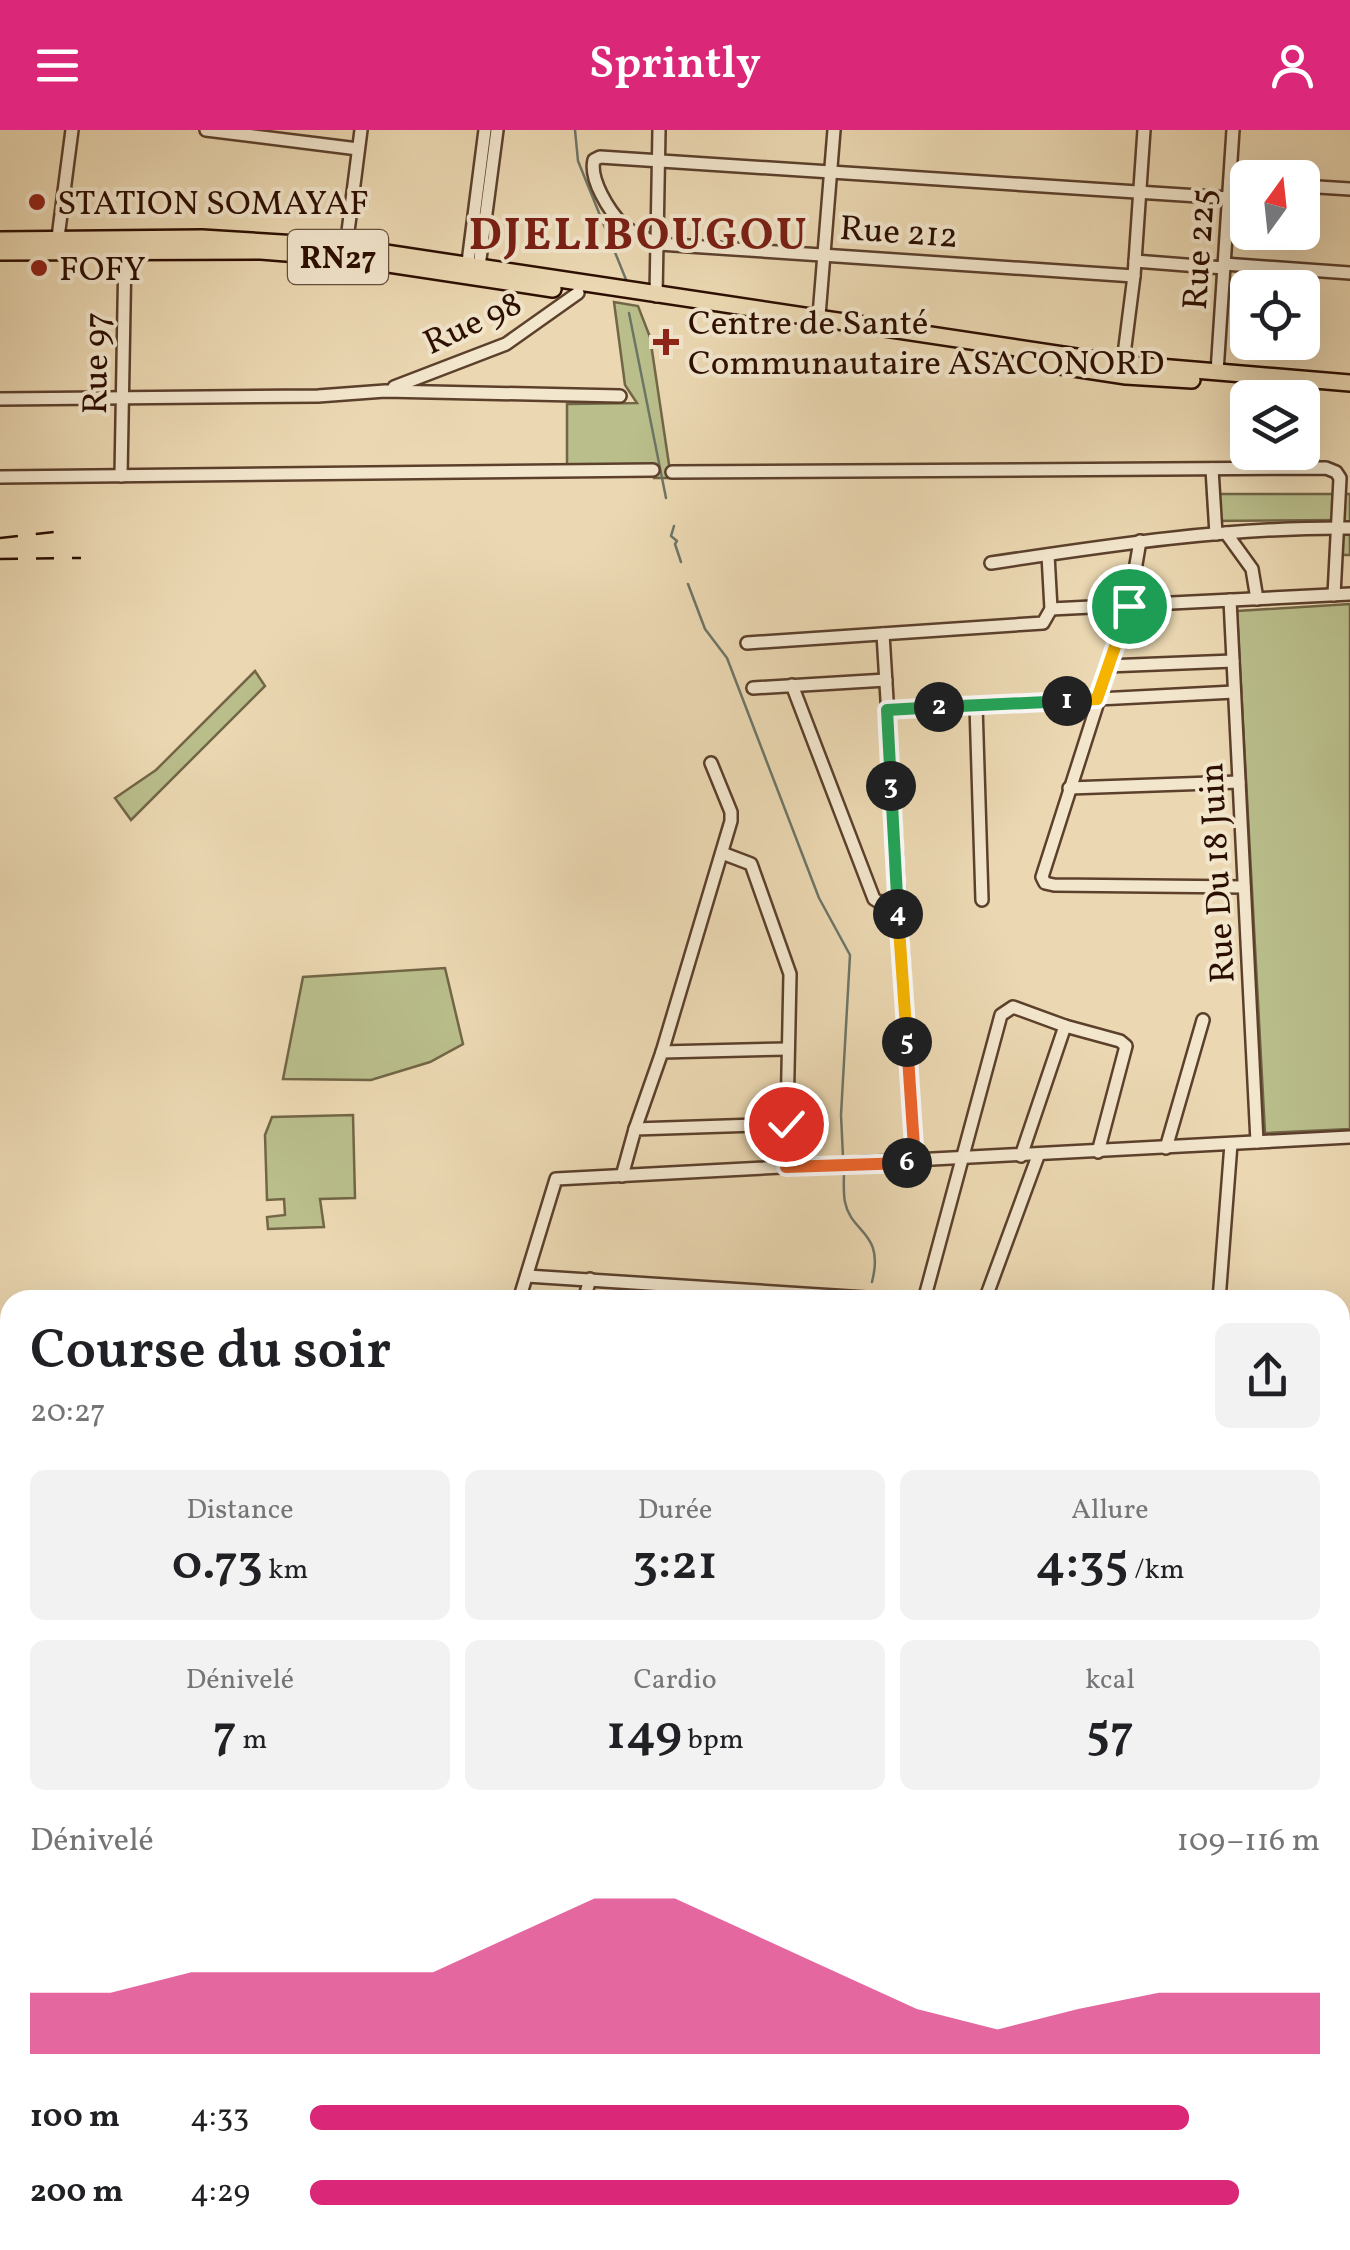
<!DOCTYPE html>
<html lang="fr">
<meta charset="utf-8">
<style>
:root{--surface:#fff;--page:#f2f2f2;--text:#202124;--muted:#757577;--accent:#db2777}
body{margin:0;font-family:Vollkorn,serif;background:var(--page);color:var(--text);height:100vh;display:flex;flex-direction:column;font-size:38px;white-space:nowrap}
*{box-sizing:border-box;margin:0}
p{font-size:32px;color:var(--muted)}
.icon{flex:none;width:55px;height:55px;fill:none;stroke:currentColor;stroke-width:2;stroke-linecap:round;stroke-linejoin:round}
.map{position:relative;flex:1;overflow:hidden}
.drawer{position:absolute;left:0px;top:1160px;width:1350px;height:960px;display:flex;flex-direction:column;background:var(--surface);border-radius:30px 30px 0 0;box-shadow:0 10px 40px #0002}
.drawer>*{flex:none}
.needle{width:65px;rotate:15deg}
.buttons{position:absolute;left:1230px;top:30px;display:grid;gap:20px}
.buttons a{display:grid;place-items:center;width:90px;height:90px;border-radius:15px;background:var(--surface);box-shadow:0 10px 40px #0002;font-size:50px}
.pin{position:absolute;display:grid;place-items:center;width:85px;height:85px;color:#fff;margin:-42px;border:5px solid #fff;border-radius:50%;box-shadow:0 2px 10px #0007}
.km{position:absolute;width:50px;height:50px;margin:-25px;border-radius:50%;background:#222;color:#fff;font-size:28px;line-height:50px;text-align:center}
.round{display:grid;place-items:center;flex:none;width:105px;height:105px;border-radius:15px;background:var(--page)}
.headline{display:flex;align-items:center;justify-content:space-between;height:170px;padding:0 30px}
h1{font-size:55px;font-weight:600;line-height:75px}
.metrics{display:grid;grid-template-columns:repeat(3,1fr);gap:15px;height:170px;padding:10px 30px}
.metrics div{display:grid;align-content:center;border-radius:15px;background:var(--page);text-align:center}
.metrics b{font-size:50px;font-weight:600}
.metrics small{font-size:28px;font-weight:400}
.metrics p{font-size:28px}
.chart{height:280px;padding:20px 30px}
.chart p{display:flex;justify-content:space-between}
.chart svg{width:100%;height:180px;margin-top:10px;fill:var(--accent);opacity:.7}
ul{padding:0 30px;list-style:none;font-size:32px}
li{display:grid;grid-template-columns:160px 120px 1fr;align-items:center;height:75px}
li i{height:25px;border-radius:12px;background:var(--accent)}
header{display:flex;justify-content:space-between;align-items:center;height:130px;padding:0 30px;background:var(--accent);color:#fff;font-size:45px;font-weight:600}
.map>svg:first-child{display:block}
.green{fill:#b9be8b;stroke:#726646;stroke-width:2.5}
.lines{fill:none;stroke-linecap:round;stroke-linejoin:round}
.stream{stroke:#6d7567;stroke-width:2.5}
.minor-casing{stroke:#5c402c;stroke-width:16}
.major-casing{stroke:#2c0e00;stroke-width:20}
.minor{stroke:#f2e6cd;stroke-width:11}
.major{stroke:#ebd8b2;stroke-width:15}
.rail{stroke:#2c0e00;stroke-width:2.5;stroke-dasharray:18 18;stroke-linecap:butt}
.split-1-casing{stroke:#fff;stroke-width:20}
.split-2-casing{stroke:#fff;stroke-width:20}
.split-3-casing{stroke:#fff;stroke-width:20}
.split-4-casing{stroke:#fff;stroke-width:20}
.split-5-casing{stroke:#fff;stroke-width:20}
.split-6-casing{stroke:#fff;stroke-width:20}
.split-7-casing{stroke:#fff;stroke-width:20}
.split-8-casing{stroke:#fff;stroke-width:20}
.split-1{stroke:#f5b400;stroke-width:12}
.split-2{stroke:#22a559;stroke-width:12}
.split-3{stroke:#22a559;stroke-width:12}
.split-4{stroke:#22a559;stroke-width:12}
.split-5{stroke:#f5b400;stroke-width:12}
.split-6{stroke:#f0652b;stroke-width:12}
.split-7{stroke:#f0652b;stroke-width:12}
.split-8{stroke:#f5b400;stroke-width:12}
.poi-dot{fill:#8f2418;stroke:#f2e6cd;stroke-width:4}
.labels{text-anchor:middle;stroke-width:8;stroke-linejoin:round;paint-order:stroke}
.shield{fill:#f2e6cd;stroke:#674f3e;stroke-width:2.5}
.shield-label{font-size:32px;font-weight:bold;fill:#2c0e00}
.poi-label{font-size:35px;fill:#2c0e00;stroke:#f2e6cd;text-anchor:start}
.street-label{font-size:35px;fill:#2c0e00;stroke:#f2e6cd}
.district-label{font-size:45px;font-weight:bold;letter-spacing:2.5px;fill:#7a1f14;stroke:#f2e6cd}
</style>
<header><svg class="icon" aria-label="menu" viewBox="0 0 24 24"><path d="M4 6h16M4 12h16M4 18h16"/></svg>Sprintly<svg class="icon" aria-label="person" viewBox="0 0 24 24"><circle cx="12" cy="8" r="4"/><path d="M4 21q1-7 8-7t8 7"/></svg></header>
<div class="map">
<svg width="1350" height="2120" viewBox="0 0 1350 2120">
<rect width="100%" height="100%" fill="#ebd8b2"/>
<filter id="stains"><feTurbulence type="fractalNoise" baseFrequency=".002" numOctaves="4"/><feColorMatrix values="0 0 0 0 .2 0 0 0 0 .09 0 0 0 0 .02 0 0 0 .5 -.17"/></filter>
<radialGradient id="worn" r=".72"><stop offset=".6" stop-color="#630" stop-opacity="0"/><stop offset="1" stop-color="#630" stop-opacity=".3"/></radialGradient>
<!-- green -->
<g class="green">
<path d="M614 172 638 176 650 207 671 348H654L652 336 567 337V274L637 273 625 255Z"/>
<path d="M1207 364H1350V425H1341L1340 390 1209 391Z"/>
<path d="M1350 474V999L1265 1003 1237 481Z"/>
<path d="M255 541 265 556 131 690 115 668 156 640Z"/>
<path d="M445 838 463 914 430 932 371 950 283 949 303 847Z"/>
<path d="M353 985 355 1068 320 1069 324 1097 268 1099 267 1087 285 1085 284 1069 267 1070 265 1005 272 987Z"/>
<path d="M368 2110H676L673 2120H402Z"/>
<path d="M702 2110H956L953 2120H699Z"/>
</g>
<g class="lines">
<!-- stream -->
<g class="stream">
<path d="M575 0 578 31 627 152"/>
<path d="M629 183 666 368"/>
<path d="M674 396 671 406 677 411 675 414 681 432"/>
<path d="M688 454 705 499 727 528 819 768 850 825 841 985 843 1027"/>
<path d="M844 1040C844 1050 843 1062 845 1072 851 1104 885 1101 872 1152"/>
</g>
<defs>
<g id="minor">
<path d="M206 0 358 19"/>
<path d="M1230 51 1248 52"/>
<path d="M1302 56 1350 59"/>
<path d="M57 115 72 0"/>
<path d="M346 117 361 0"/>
<path d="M1135 131 1224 138"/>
<path d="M1224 134 1350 143"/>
<path d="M467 140 485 0"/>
<path d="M478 144 497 0"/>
<path d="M1134 146 659 114C647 109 633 104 623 95 609 81 589 49 594 30L600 27 1229 68"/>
<path d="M656 166 659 0"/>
<path d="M818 198 834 0"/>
<path d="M1122 240 1134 146 1144 0"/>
<path d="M1217 242 1233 0"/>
<path d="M394 257 506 214 578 163"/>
<path d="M0 269 318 266 385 261 620 266"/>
<path d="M1212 339 1216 404"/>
<path d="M672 342 1326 338 1336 342 1340 348 1334 465"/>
<path d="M121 346 125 121"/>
<path d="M0 347 653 340"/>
<path d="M1226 403 1252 439 1257 469"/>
<path d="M1140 411 1129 475 1042 747 1045 753 1054 755 1244 757"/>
<path d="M991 433C1110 415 1229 397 1350 398"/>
<path d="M1230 470 1257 1012"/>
<path d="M1051 479 1350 464"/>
<path d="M883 504 915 1032"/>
<path d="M747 513 1043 493 1051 479 1048 425"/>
<path d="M1107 536 1233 531"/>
<path d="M792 555 874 769 879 772 897 771"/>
<path d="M753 558 886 550"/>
<path d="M976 575 982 770"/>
<path d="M887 580 1234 562"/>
<path d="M1069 658 1239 652"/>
<path d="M722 723 751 734 790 844 786 1037"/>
<path d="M662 922 731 691V682L711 633"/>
<path d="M635 999 662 922 788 919"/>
<path d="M1166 1018 1203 890"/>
<path d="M1021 1026 1065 896"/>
<path d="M622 1046 635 999 786 994"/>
<path d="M527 1146 897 1170"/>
<path d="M519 1170 556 1049 1350 1007"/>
<path d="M584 1170 590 1149"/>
<path d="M924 1170 1001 885 1013 877 1065 896 1120 911 1126 916 1098 1022"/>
<path d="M985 1170 1038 1026"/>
<path d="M1219 1170 1231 1014"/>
<path d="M1340 1197H1350"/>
<path d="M0 1270H10"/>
<path d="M1340 1316 1350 1318"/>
<path d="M1340 1388 1350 1390"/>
<path d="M0 1537H10"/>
<path d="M1340 1748 1350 1711"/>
<path d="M294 2110 325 2120"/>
<path d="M969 2117 980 2120"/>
<path d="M74 2120 75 2110"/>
<path d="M198 2120 200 2110"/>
<path d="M688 2120 691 2110"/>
<path d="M1059 2120 1061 2110"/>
<path d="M1259 2120 1261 2110"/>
</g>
<g id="major">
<path d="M0 110 202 108 346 117 1123 234 1350 253"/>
<path d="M0 122 261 121 349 128 553 159"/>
<path d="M1021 230 1126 246 1192 250"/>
<path d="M0 1674 10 1675"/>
<path d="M1340 1859 1350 1861"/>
</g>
</defs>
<!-- minor casing -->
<use href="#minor" class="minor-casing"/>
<!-- major casing -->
<use href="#major" class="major-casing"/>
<!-- minor -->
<use href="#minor" class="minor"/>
<!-- major -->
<use href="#major" class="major"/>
<!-- rail -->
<g class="rail">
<path d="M0 408 54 402"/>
<path d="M0 429 81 428"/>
</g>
</g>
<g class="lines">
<defs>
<path id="split-1" d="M1067 571 1097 569 1129 476"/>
<path id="split-2" d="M939 577 1067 571"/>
<path id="split-3" d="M891 656 887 580 939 577"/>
<path id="split-4" d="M891 656 898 784"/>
<path id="split-5" d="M898 784 907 912"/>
<path id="split-6" d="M907 912 915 1032 907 1033"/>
<path id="split-7" d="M786 1030V1037L907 1033"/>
<path id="split-8" d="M786 1030V994"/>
</defs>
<!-- split-1 casing -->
<use href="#split-1" class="split-1-casing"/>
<!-- split-2 casing -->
<use href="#split-2" class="split-2-casing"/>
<!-- split-3 casing -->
<use href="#split-3" class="split-3-casing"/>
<!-- split-4 casing -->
<use href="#split-4" class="split-4-casing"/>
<!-- split-5 casing -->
<use href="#split-5" class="split-5-casing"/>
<!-- split-6 casing -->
<use href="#split-6" class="split-6-casing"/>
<!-- split-7 casing -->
<use href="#split-7" class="split-7-casing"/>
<!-- split-8 casing -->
<use href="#split-8" class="split-8-casing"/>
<!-- split-1 -->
<use href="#split-1" class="split-1"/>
<!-- split-2 -->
<use href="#split-2" class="split-2"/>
<!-- split-3 -->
<use href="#split-3" class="split-3"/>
<!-- split-4 -->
<use href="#split-4" class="split-4"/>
<!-- split-5 -->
<use href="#split-5" class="split-5"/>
<!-- split-6 -->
<use href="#split-6" class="split-6"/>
<!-- split-7 -->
<use href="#split-7" class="split-7"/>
<!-- split-8 -->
<use href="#split-8" class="split-8"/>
</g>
<!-- markers -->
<g class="poi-dot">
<circle cx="37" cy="72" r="10"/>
<circle cx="39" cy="138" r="10"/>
<path d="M661 197h10v10h10v10h-10v10h-10v-10h-10v-10h10z"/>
</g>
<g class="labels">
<!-- shield labels -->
<rect class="shield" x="288" y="100" width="100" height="54" rx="8"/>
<g class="shield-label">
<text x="338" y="138">RN27</text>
</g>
<!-- poi labels -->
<g class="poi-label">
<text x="57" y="84">STATION SOMAYAF</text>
<text x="59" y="150">FOFY</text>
<text x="688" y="204">Centre de Santé<tspan x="688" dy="40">Communautaire ASACONORD</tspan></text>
</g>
<!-- street labels -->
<g class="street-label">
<text transform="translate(899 101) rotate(4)" y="12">Rue 212</text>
<text transform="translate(1198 119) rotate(-86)" y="12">Rue 225</text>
<text transform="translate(472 192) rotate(-25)" y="12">Rue 98</text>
<text transform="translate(95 233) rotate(-89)" y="12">Rue 97</text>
<text transform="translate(1216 743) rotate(-93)" y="12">Rue Du 18 Juin</text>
</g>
<!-- district labels -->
<g class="district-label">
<text x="639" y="119">DJELIBOUGOU</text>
</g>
</g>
<rect width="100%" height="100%" filter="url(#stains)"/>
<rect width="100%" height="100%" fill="url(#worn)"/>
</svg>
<div class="buttons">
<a><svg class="needle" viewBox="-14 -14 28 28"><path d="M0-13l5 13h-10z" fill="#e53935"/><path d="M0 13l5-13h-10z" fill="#757577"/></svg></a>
<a><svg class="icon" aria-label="locate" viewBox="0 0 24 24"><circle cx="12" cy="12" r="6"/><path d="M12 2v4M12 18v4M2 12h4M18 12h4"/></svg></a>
<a><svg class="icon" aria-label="layers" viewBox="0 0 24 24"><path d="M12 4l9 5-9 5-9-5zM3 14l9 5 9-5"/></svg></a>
</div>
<div class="pin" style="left:1129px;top:476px;background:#1e9e55"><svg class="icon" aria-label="arrive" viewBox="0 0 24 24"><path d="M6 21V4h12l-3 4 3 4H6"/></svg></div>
<div class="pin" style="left:786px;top:994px;background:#d93025"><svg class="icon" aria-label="check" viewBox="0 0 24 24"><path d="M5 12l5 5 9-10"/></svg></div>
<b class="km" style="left:1067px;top:571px">1</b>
<b class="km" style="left:939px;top:577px">2</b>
<b class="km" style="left:891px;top:656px">3</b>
<b class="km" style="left:898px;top:784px">4</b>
<b class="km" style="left:907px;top:912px">5</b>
<b class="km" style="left:907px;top:1033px">6</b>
<section class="drawer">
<div class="headline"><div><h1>Course du soir</h1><p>20:27</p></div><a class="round"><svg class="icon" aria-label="share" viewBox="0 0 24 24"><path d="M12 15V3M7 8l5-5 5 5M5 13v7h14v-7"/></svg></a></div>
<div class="metrics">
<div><p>Distance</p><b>0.73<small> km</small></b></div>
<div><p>Durée</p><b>3:21</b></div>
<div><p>Allure</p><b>4:35<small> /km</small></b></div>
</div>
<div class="metrics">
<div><p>Dénivelé</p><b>7<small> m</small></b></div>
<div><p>Cardio</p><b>149<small> bpm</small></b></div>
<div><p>kcal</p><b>57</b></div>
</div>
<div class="chart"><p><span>Dénivelé</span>109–116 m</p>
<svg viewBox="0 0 160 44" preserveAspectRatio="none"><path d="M0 44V29L10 29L20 24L30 24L40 24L50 24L60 15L70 6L80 6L90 15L100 24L110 33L120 38L130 33L140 29L150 29L160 29V44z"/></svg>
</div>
<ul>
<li><b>100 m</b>4:33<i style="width:87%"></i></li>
<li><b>200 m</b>4:29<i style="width:92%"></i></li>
</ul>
</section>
</div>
